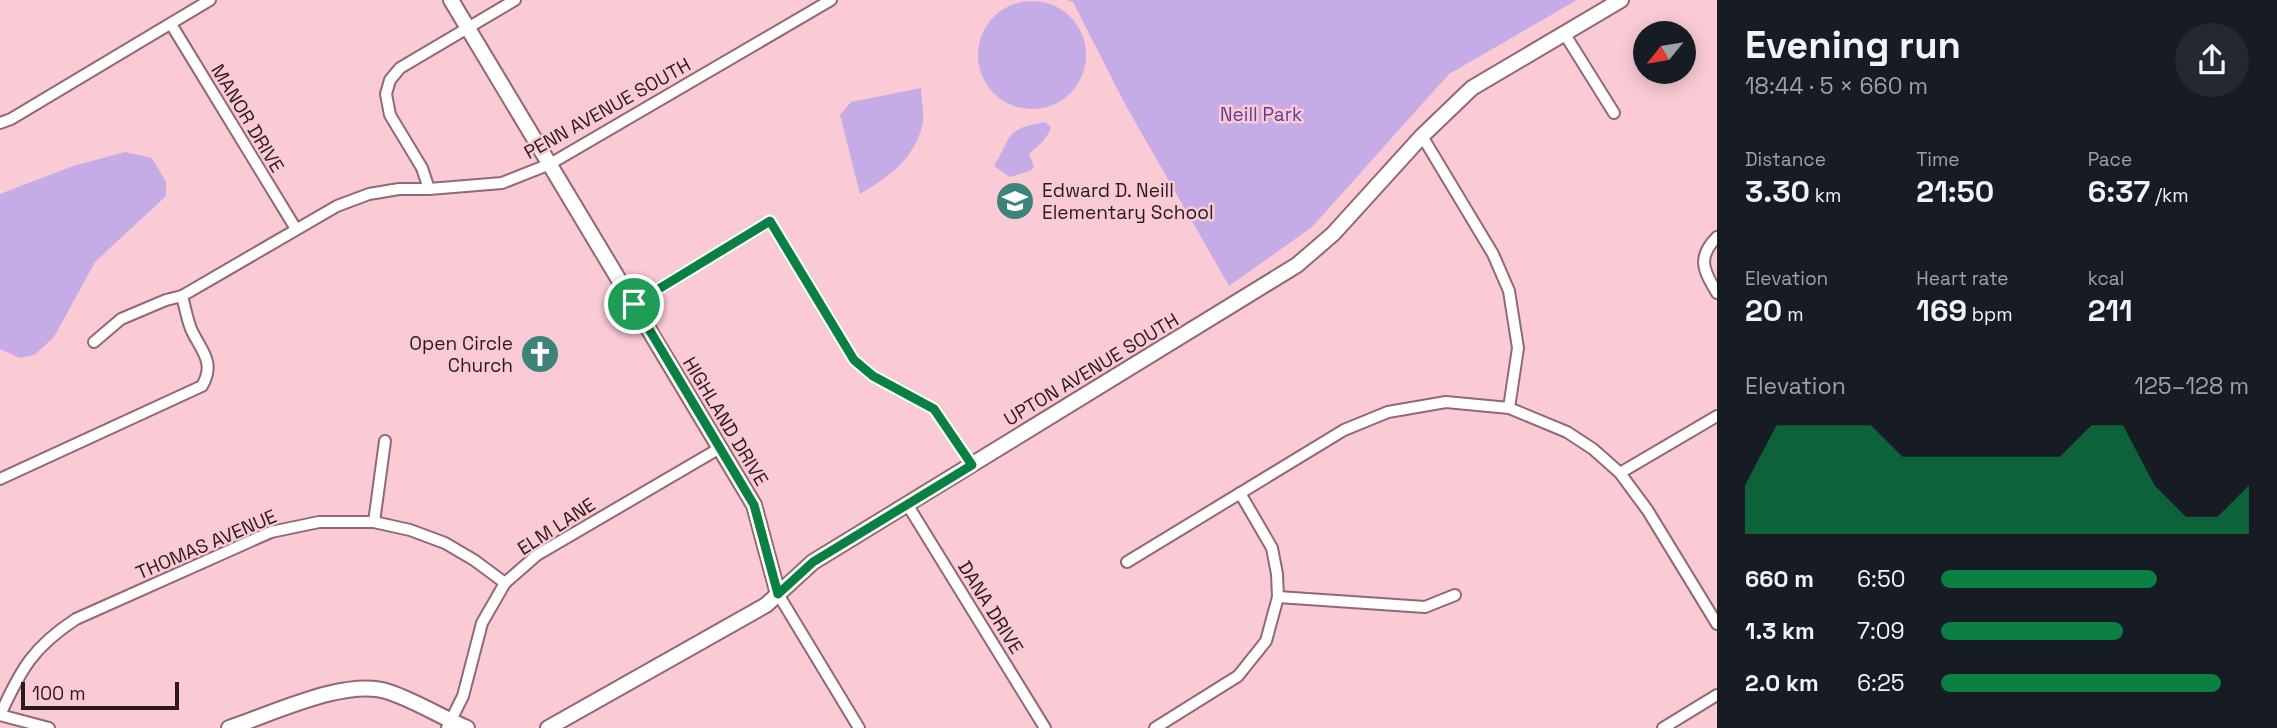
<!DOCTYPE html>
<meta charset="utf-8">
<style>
:root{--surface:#171b24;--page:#242831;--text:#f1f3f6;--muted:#9ea1a6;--accent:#0b8043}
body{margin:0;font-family:"Space Grotesk",sans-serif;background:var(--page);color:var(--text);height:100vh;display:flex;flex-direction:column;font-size:26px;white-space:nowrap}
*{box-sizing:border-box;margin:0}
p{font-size:23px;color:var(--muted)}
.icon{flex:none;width:38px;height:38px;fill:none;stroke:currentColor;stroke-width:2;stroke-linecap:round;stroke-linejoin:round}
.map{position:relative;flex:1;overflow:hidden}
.side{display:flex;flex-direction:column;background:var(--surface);width:560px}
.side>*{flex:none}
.needle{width:46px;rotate:240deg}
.fabs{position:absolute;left:1633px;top:21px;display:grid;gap:14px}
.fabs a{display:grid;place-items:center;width:63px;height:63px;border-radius:50%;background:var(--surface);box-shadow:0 4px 18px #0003;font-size:35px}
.scale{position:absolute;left:21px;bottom:18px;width:158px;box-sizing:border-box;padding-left:7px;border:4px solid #2a1a1d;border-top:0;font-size:19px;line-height:24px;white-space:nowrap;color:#2a1a1d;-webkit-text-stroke:5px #facbd5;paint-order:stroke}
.pin{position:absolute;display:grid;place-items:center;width:60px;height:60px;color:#fff;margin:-30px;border:4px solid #fff;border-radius:50%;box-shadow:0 2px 7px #0007}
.round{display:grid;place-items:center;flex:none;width:74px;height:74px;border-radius:37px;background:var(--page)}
.headline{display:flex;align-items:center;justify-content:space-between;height:119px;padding:0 28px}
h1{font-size:38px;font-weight:700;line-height:52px}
.metrics{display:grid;grid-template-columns:repeat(3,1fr);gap:10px;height:119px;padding:7px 28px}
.metrics div{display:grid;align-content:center}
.metrics b{font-size:30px;font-weight:700}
.metrics small{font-size:19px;font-weight:400}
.metrics p{font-size:19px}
.chart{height:196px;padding:14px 28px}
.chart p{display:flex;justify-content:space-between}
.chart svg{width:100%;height:126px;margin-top:7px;fill:var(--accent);opacity:.7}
ul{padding:0 28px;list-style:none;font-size:23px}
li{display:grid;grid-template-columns:112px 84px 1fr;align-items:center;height:52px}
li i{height:18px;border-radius:9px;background:var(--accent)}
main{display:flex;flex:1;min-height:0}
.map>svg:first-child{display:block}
.green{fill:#c5ace7}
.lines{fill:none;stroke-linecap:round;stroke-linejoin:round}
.minor-casing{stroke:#926872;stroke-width:14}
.tertiary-casing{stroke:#926872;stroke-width:18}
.minor{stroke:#fff;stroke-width:10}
.tertiary{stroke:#fff;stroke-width:14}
.route-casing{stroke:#fff;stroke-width:14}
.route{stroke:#0b8043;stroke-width:9}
.labels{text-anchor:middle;stroke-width:5;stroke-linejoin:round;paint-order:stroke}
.street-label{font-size:19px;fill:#2a1a1d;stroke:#facbd5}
.park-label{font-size:19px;fill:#643b90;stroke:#facbd5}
.poi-label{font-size:19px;fill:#2a1a1d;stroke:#facbd5;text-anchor:start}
</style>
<main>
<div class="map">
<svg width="1717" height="728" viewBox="0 0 1717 728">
<rect width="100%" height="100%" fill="#facbd5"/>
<!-- green -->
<g class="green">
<path d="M1067 0H1577L1449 74 1312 227 1229 286 1126 106 1073 2Z"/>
<circle cx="1032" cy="55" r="54"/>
<path d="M921 88C921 98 924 111 923 121 917 157 889 177 860 194L840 115 851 102Z"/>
<path d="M1045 122 1051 127C1048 138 1038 146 1029 154L1034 167 1030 171 1010 177 994 166C1013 135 1004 129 1045 122Z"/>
<path d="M125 152 152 158 166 182V196L95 262 54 337 34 355 20 358 0 349V194L73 166Z"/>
</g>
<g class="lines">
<defs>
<g id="minor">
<path d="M171 24 296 229"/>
<path d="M1564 33 1614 113"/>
<path d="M0 123 11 119 210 0"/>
<path d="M1422 136 1493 254 1509 291 1518 348 1509 408"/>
<path d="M429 189 422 168 390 115 386 94 390 80 400 68 515 0"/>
<path d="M1717 237C1696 258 1704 271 1717 293"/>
<path d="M634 304 770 221 854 360 873 376 934 409 972 465"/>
<path d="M94 342 121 319 166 300 182 296"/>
<path d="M1620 473 1717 416"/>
<path d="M0 479 202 386C216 362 201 351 191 329 187 319 185 307 182 296L337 206 369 194 399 189H429L502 183 550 164 831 0"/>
<path d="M907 504 1045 728"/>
<path d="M374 522 385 441"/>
<path d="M1127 562 1344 430 1388 412 1446 402 1509 408 1567 432 1593 449 1620 473 1648 511 1717 624"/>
<path d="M778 594 859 728"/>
<path d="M1278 597 1425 607 1455 595"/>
<path d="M0 715C21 669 33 647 76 619L271 532 319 522H374L410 530 445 543 474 560 505 583"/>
<path d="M0 715 49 728"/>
<path d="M447 728 463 696 482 623 505 583 537 555 720 448"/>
<path d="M1155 728 1238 676 1266 641 1278 597 1277 574 1272 548 1240 493"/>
<path d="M1663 728 1717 695"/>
</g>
<g id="tertiary">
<path d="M451 0 754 505 778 594"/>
<path d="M229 728C272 714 347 677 389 692 416 701 441 717 467 728"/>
<path d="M548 728 766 605 813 562 1297 265 1333 234 1422 136 1472 88 1621 0"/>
</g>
</defs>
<!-- minor casing -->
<use href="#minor" class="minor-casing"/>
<!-- tertiary casing -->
<use href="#tertiary" class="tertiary-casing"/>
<!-- minor -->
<use href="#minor" class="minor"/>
<!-- tertiary -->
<use href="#tertiary" class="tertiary"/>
</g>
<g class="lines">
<defs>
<path id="route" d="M770 221 854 360 873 376 934 409 972 465 813 562 778 594 754 505 634 304Z"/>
</defs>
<!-- route casing -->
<use href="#route" class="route-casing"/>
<!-- route -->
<use href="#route" class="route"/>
</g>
<!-- icons -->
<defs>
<symbol id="school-disc" viewBox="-11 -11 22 22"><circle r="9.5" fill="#3d837a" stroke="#facbd5"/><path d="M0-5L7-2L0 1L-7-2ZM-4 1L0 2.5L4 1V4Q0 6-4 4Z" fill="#fff"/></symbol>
<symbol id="church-disc" viewBox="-11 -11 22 22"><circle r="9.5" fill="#3d837a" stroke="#facbd5"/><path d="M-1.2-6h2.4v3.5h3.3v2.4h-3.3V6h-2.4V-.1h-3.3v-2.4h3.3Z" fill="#fff"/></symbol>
</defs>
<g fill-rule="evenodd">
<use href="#school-disc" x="993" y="179" width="44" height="44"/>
<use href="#church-disc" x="518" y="332" width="44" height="44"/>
</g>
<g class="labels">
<!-- street labels -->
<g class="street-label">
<text transform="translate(607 108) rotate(-29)" y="7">PENN AVENUE SOUTH</text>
<text transform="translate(248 118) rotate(59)" y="7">MANOR DRIVE</text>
<text transform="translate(1091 369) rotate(-31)" y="7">UPTON AVENUE SOUTH</text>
<text transform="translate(726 421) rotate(59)" y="7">HIGHLAND DRIVE</text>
<text transform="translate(556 526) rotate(-33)" y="7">ELM LANE</text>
<text transform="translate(206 544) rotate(-23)" y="7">THOMAS AVENUE</text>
<text transform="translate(991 607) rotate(58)" y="7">DANA DRIVE</text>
</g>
<!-- park labels -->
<g class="park-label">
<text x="1261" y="121">Neill Park</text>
</g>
<!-- poi labels -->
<g class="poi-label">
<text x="1042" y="197">Edward D. Neill<tspan x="1042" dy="22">Elementary School</tspan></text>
<text x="513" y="350" text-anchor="end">Open Circle<tspan x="513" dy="22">Church</tspan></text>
</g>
</g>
</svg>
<div class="fabs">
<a><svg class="needle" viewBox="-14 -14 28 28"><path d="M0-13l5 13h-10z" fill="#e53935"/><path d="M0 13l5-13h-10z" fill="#9ea1a6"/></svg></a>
</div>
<div class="scale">100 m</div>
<div class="pin" style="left:634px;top:304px;background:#1e9e55"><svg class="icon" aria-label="arrive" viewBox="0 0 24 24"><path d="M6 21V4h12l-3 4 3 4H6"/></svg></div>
</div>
<section class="side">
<div class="headline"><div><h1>Evening run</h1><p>18:44 · 5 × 660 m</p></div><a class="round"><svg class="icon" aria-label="share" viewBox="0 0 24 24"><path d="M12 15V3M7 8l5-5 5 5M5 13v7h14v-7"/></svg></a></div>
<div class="metrics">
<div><p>Distance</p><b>3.30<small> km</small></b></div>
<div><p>Time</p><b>21:50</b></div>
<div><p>Pace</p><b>6:37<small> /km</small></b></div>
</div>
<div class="metrics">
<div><p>Elevation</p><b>20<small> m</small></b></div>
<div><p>Heart rate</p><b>169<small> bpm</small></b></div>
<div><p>kcal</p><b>211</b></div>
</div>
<div class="chart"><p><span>Elevation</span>125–128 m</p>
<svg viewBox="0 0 160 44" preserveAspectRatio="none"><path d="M0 44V27L10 6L20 6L30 6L40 6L50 17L60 17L70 17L80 17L90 17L100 17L110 6L120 6L130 27L140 38L150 38L160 27V44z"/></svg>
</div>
<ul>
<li><b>660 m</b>6:50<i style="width:70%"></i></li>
<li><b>1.3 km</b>7:09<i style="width:59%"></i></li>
<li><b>2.0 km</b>6:25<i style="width:91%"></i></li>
</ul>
</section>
</main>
